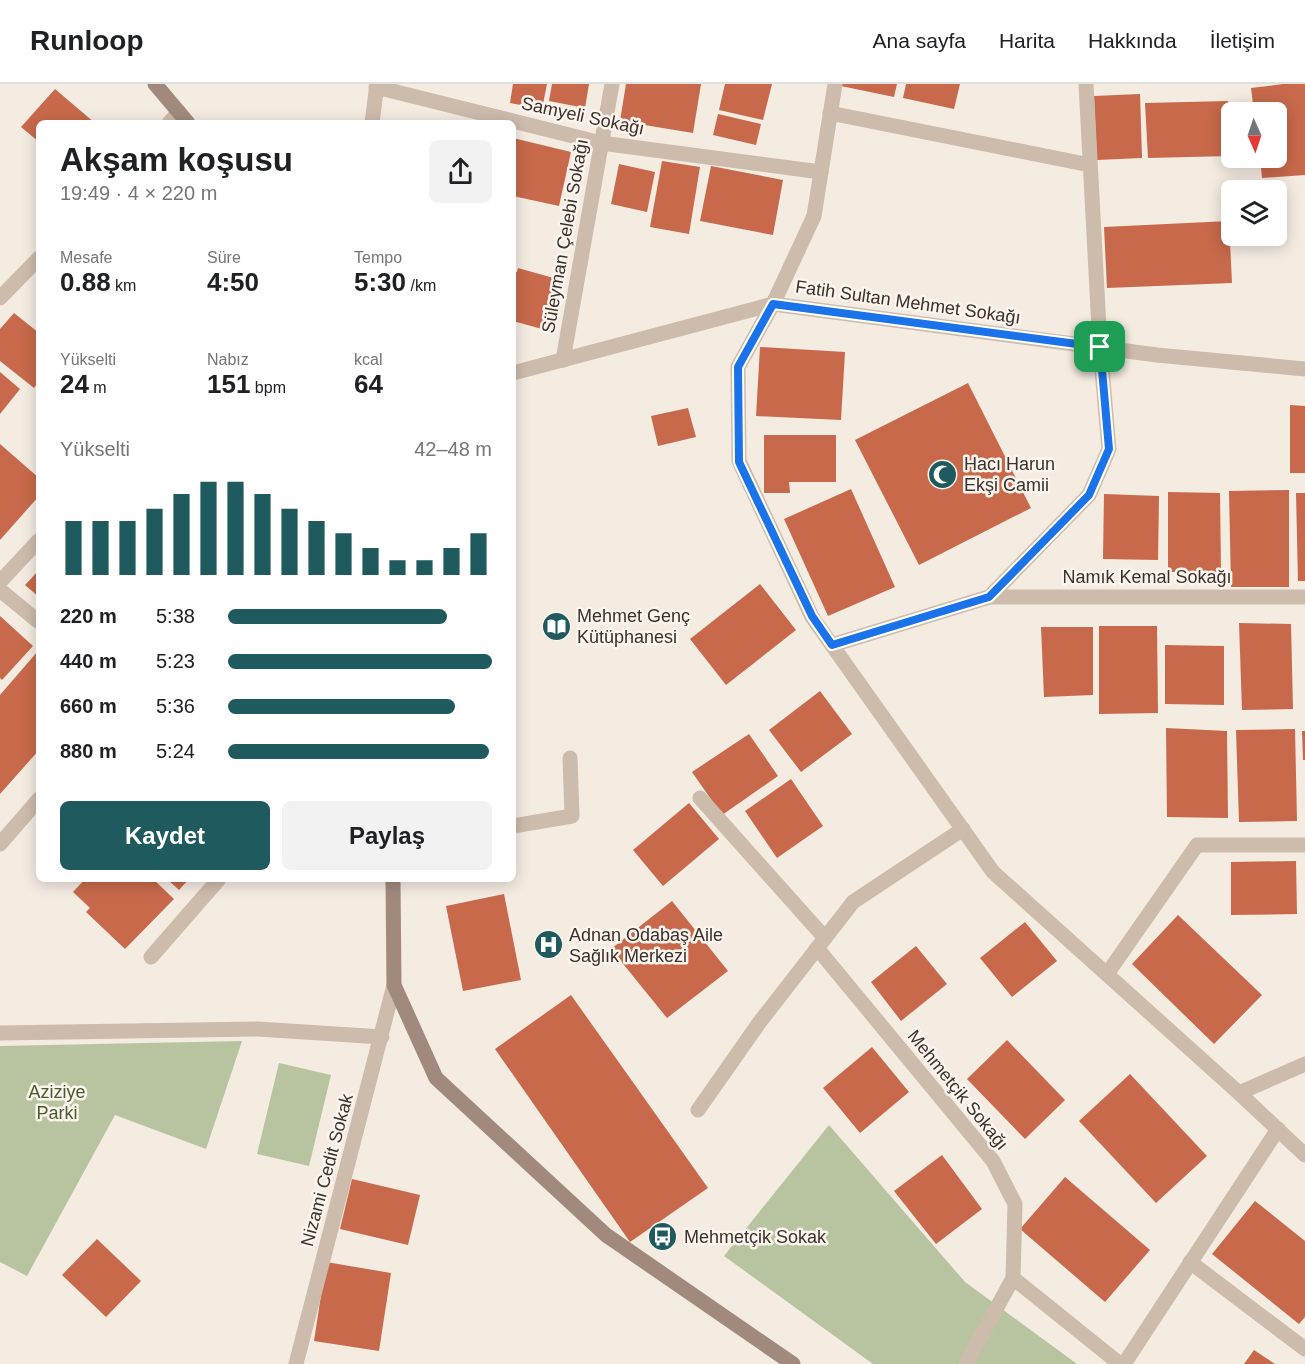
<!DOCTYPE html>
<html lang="tr">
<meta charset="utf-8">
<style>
:root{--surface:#fff;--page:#f2f2f2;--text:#202124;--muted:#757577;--line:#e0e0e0;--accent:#1f5a5e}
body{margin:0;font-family:Helvetica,sans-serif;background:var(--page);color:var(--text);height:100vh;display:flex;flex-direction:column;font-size:22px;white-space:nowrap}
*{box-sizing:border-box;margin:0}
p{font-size:20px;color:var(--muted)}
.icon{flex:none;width:33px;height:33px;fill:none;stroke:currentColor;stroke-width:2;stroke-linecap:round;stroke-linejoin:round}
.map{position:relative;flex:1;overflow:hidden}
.side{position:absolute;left:36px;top:36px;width:480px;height:762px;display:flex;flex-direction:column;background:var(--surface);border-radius:9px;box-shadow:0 3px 15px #0003}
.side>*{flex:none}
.needle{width:39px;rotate:177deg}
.buttons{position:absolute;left:1221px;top:18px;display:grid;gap:12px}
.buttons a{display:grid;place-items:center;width:66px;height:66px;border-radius:9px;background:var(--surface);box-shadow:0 3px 15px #0003;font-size:30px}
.pin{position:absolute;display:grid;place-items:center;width:51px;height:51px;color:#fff;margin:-26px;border-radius:12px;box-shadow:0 3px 9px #0006}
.round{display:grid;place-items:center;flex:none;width:63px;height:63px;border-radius:9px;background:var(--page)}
.head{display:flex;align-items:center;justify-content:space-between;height:102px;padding:0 24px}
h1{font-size:33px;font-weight:800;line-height:45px}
.metrics{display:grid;grid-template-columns:repeat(3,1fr);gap:9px;height:102px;padding:6px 24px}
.metrics div{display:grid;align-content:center}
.metrics b{font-size:26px;font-weight:800}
.metrics small{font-size:16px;font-weight:400}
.metrics p{font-size:16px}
.chart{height:168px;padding:12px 24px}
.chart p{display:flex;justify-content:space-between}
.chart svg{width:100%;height:108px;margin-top:6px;stroke:var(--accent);stroke-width:6}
.primary-button{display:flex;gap:12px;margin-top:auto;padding:12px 24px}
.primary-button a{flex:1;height:69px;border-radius:9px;background:var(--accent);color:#fff;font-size:24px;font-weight:800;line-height:69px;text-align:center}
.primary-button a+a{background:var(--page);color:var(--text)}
ul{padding:0 24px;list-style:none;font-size:20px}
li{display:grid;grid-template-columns:96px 72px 1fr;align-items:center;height:45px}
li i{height:15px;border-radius:8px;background:var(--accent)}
header{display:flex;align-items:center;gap:36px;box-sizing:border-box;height:84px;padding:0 30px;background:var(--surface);border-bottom:2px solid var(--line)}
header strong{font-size:28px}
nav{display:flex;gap:33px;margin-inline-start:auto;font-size:21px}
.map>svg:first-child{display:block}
.green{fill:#b8c4a0}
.building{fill:#c8694b}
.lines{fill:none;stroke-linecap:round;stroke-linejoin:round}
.service{stroke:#cdbbac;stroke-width:15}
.minor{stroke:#cdbbac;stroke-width:15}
.secondary{stroke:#a18a7d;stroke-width:15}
.route-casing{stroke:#fff;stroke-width:12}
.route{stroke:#1a73e8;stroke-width:8}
.labels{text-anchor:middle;stroke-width:5;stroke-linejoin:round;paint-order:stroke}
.street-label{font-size:18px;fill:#3b302b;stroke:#fbf5ee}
.poi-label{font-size:18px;fill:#3b302b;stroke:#fbf5ee;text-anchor:start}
.park-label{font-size:18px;fill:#4a5a2e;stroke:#fbf5ee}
</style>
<header>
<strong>Runloop</strong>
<nav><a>Ana sayfa</a><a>Harita</a><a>Hakkında</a><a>İletişim</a></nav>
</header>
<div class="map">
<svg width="1305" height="1280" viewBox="0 0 1305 1280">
<rect width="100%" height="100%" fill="#f4ebe1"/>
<!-- green -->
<g class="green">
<path d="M242 957 206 1065 115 1031 27 1192 0 1178V962Z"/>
<path d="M279 979 331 991 309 1082 257 1070Z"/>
<path d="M829 1041 965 1198 1077 1280H873L724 1172Z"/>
</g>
<!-- building -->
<g class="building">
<path d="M513 0H547L542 25 510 19Z"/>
<path d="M552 0H589L585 24 549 17Z"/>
<path d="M626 0H701L693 49 620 37Z"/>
<path d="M725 0H772L763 36 719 26Z"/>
<path d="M841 0H897L894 13 841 2Z"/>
<path d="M906 0H960L954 25 903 14Z"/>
<path d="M1283 0H1305V91L1262 94 1260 74H1276V28H1254L1251 4Z"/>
<path d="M55 5 95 39H39V58L21 43Z"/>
<path d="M1140 10 1142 74 1097 76 1094 12Z"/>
<path d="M1228 17 1230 72 1148 74 1145 19Z"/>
<path d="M718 30 761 40 756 61 713 51Z"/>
<path d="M513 54 571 68 559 122 513 112Z"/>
<path d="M662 77 700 83 689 150 650 143Z"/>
<path d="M619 80 655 88 647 128 611 120Z"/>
<path d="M711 82 783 96 773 151 700 137Z"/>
<path d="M1229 137 1232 199 1107 204 1104 143Z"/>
<path d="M518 184 557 195 542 245 513 237V187L517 188Z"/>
<path d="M14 229 39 249V297L34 304 0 277V245Z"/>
<path d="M760 263 845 268 841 336 756 332Z"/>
<path d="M0 288 20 305 0 330Z"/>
<path d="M968 299 1031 424 919 481 855 356Z"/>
<path d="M1290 321 1305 322V389H1290Z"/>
<path d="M688 324 696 353 658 362 651 332Z"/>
<path d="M764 351H836V398H789L790 409H764Z"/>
<path d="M0 360 39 394V412L0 456Z"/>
<path d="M851 405 895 503 828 532 784 435Z"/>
<path d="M1289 406V503H1231L1229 407Z"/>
<path d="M1168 408 1220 409 1221 488H1168Z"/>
<path d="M1296 409H1305V497H1298Z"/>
<path d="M1104 410 1159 412 1158 476 1103 475Z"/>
<path d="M39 486V513L25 501Z"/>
<path d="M760 500 796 546 726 601 690 555Z"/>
<path d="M0 532 33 562 2 596 0 594Z"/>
<path d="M1239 539 1291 540 1293 625 1242 626Z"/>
<path d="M1099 542H1157L1158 629 1099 630Z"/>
<path d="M1041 543H1093V611L1044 613Z"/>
<path d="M1165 561 1224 562V621L1165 620Z"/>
<path d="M38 567 39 666 0 710V611Z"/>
<path d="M820 607 852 650 801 688 769 646Z"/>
<path d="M1166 644 1227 647 1228 734 1167 733Z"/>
<path d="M1295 645 1297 737 1239 738 1236 646Z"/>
<path d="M1302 647H1305V676H1303Z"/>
<path d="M749 650 778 692 722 731 692 688Z"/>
<path d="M791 695 823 742 777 774 745 727Z"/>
<path d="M689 719 719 755 663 802 633 766Z"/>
<path d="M1296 777 1297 830 1231 831V778Z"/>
<path d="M85 795H153L174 815 125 865 86 828 90 824 73 808Z"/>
<path d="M167 795H189L179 806Z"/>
<path d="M504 810 521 896 463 907 446 822Z"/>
<path d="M672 817 728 887 667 934 611 865Z"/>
<path d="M1178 831 1262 911 1214 960 1132 880Z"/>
<path d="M1025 838 1057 877 1012 913 980 874Z"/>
<path d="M916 862 947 900 901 937 871 898Z"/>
<path d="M571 911 708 1104 630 1158 495 965Z"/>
<path d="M1007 956 1065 1016 1025 1055 967 995Z"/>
<path d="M872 963 909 1008 860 1049 823 1004Z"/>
<path d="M1130 990 1207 1072 1156 1119 1079 1037Z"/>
<path d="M942 1071 982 1125 936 1160 894 1107Z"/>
<path d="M1065 1093 1150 1166 1105 1218 1020 1145Z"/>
<path d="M352 1095 420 1111 408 1161 340 1145Z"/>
<path d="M1255 1117 1305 1157V1233L1299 1240 1212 1170Z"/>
<path d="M97 1155 141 1197 106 1233 62 1191Z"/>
<path d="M326 1178 391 1189 379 1267 314 1257Z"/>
<path d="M1254 1266 1275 1280H1244Z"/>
</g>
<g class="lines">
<!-- service -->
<path class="service" d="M513 742 572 732 570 674"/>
<!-- minor -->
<g class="minor">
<path d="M835 0 814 132 773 220 738 283 739 377 812 533 993 788 1239 1009 1305 1071"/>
<path d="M376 3 601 59 821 88"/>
<path d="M830 29 1090 81"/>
<path d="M169 39 179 28"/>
<path d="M372 39 377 0"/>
<path d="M0 214 39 174"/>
<path d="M563 276 612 0"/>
<path d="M513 289 773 220 1157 271 1305 285"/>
<path d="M0 498 39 456"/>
<path d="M0 506 39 538"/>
<path d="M989 513H1305"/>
<path d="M832 561 989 513 1089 411 1109 365 1100 263 1086 0"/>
<path d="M700 714 825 854"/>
<path d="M0 760 39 715"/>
<path d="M817 864 993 1077 1015 1120 1013 1194"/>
<path d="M151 873 219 795"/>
<path d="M1107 890 1197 761H1305"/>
<path d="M0 949 258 945 382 953"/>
<path d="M1239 1009 1305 980"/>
<path d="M698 1026 759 939 853 818 963 745"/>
<path d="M1190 1178 1305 1265"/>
<path d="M296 1280 394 901"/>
<path d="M966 1280 1013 1194 1120 1280"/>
<path d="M1124 1280 1278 1045"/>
</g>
<!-- secondary -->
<g class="secondary">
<path d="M155 0 188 39"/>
<path d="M393 795 394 901 436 994 606 1151 793 1280"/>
</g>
</g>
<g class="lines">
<defs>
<path id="route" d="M773 220 1100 263 1109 365 1089 411 989 513 832 561 812 532 739 378 738 283Z"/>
</defs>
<!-- route casing -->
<use href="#route" class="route-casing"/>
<!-- route -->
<use href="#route" class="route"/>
</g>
<!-- icons -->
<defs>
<symbol id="mosque-disc" viewBox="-11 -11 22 22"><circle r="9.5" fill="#1f5a5e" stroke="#fbf5ee"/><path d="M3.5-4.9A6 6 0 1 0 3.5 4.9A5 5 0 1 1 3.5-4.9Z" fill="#fff"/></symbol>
<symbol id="library-disc" viewBox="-11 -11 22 22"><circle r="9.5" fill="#1f5a5e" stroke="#fbf5ee"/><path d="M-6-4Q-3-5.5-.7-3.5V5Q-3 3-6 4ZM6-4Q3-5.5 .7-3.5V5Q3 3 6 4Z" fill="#fff"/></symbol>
<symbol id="hospital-disc" viewBox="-11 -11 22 22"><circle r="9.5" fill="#1f5a5e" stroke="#fbf5ee"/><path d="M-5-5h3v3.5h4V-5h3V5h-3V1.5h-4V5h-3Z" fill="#fff"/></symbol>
<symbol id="bus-disc" viewBox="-11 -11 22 22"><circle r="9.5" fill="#1f5a5e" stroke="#fbf5ee"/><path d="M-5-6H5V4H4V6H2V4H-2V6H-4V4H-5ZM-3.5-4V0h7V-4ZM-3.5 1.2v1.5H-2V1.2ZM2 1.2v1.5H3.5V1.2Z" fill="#fff"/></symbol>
</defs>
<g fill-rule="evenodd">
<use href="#mosque-disc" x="926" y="374" width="33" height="33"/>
<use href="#library-disc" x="540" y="526" width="33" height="33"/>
<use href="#hospital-disc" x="532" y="844" width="33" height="33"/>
<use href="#bus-disc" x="646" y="1136" width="33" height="33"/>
</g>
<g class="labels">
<!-- street labels -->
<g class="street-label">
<text transform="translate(583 32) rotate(12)" y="6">Samyeli Sokağı</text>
<text transform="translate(565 152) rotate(-80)" y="6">Süleyman Çelebi Sokağı</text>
<text transform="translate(908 218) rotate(8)" y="6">Fatih Sultan Mehmet Sokağı</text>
<text x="1147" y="499">Namık Kemal Sokağı</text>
<text transform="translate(958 1006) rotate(51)" y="6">Mehmetçik Sokağı</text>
<text transform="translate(327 1086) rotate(-75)" y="6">Nizami Cedit Sokak</text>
</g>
<!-- poi labels -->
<g class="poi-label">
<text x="964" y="386">Hacı Harun<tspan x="964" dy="21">Ekşi Camii</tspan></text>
<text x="577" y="538">Mehmet Genç<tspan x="577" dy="21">Kütüphanesi</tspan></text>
<text x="569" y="857">Adnan Odabaş Aile<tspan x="569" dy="21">Sağlık Merkezi</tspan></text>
<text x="684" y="1159">Mehmetçik Sokak</text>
</g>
<!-- park labels -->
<g class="park-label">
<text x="57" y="1014">Aziziye<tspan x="57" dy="21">Parki</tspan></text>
</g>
</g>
</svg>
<div class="buttons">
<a><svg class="needle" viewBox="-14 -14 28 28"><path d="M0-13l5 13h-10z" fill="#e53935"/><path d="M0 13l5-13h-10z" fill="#757577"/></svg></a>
<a><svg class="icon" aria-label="layers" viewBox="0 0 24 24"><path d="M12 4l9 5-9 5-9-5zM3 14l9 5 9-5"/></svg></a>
</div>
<div class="pin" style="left:1100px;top:263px;background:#1e9e55"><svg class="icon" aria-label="arrive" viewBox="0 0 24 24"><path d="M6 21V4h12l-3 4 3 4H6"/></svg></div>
<section class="side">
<div class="head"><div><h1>Akşam koşusu</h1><p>19:49 · 4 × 220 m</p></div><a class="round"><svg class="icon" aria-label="share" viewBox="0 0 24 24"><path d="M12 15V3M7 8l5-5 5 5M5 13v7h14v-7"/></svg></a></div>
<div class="metrics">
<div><p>Mesafe</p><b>0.88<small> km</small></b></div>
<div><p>Süre</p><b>4:50</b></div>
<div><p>Tempo</p><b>5:30<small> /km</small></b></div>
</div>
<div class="metrics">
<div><p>Yükselti</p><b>24<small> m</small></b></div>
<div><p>Nabız</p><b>151<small> bpm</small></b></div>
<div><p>kcal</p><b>64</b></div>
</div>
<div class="chart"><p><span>Yükselti</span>42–48 m</p>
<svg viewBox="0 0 160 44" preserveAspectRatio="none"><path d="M5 44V22M15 44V22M25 44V22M35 44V17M45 44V11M55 44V6M65 44V6M75 44V11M85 44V17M95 44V22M105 44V27M115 44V33M125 44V38M135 44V38M145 44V33M155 44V27"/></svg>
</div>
<ul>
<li><b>220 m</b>5:38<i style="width:83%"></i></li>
<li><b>440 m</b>5:23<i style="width:100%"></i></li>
<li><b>660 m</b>5:36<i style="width:86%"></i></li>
<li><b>880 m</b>5:24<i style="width:99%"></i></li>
</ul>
<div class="primary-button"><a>Kaydet</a><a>Paylaş</a></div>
</section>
</div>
